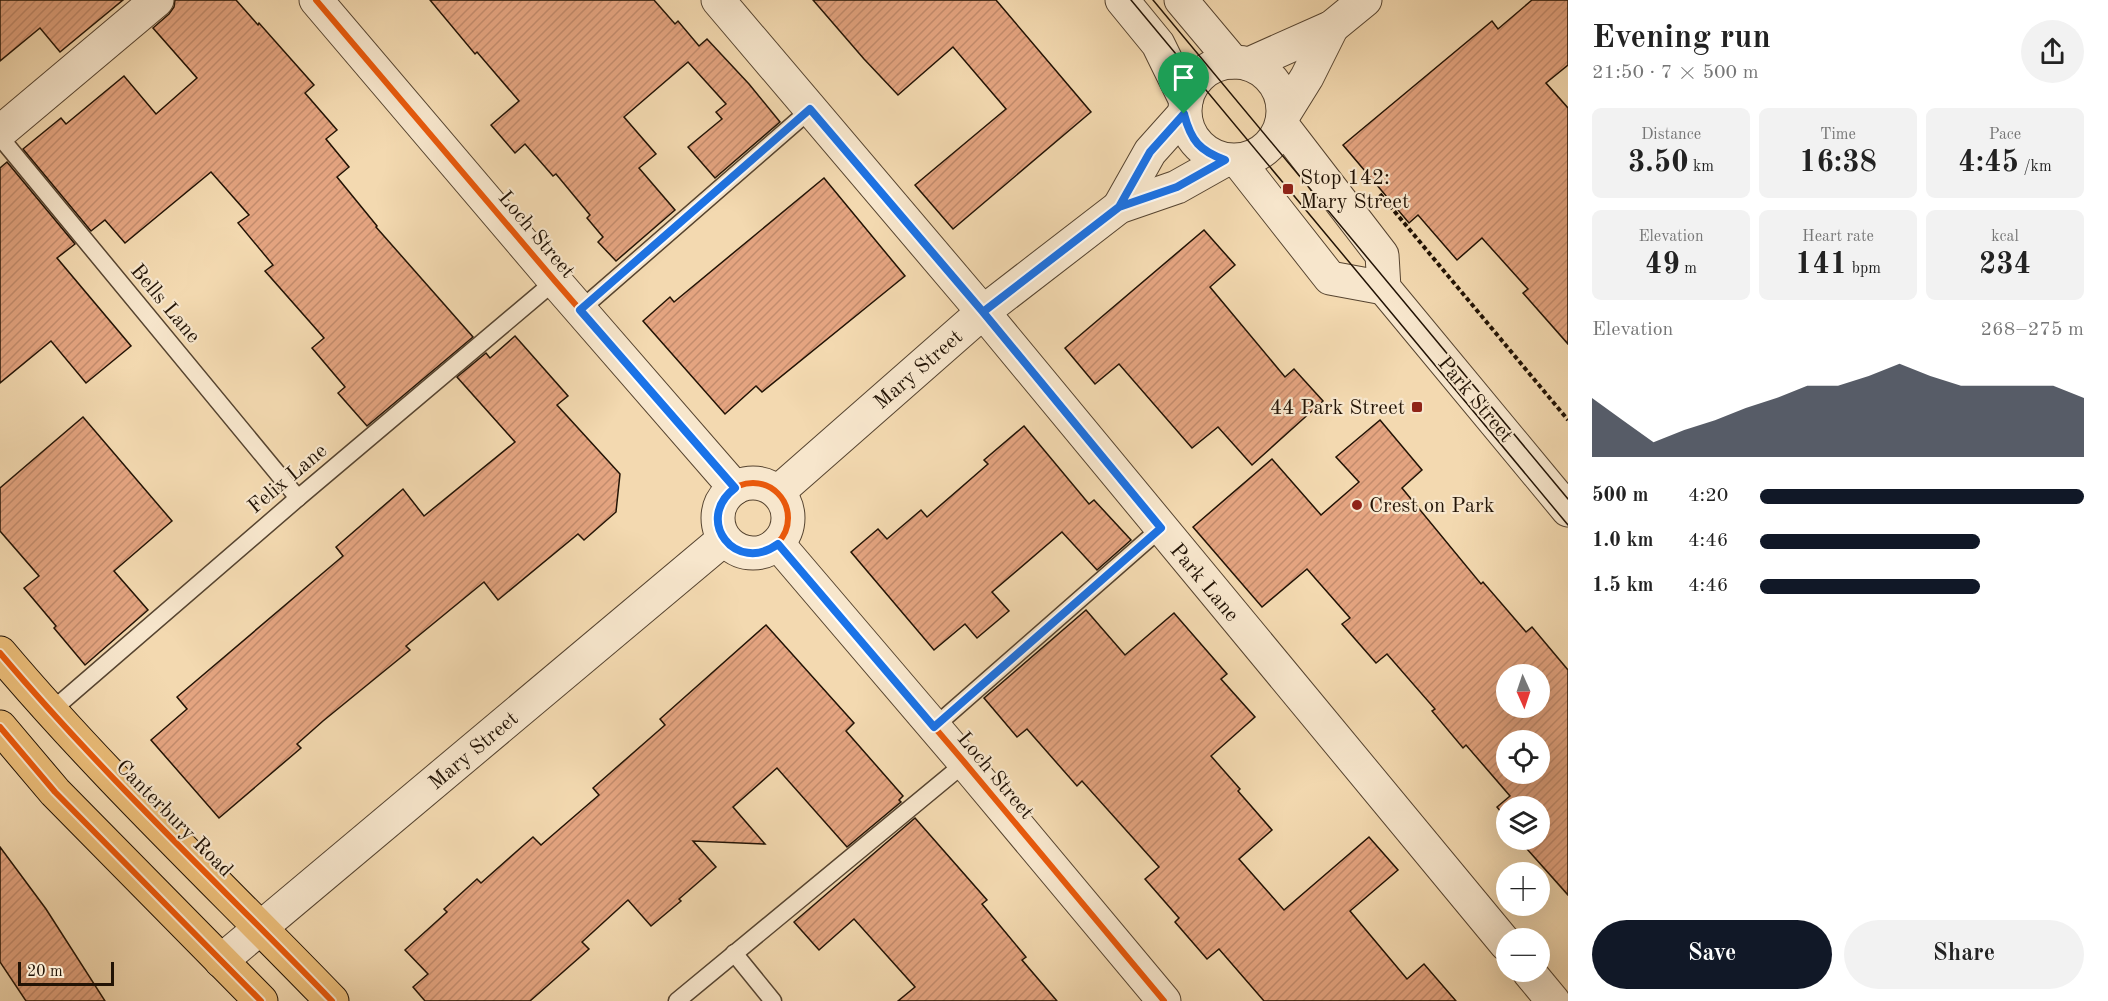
<!DOCTYPE html>
<meta charset="utf-8">
<style>
:root{--surface:#fff;--page:#f2f2f2;--text:#222;--muted:#767676;--accent:#111827}
body{margin:0;font-family:"Old Standard TT",serif;background:var(--page);color:var(--text);height:100vh;display:flex;flex-direction:column;font-size:22px;white-space:nowrap}
*{box-sizing:border-box;margin:0}
p{font-size:20px;color:var(--muted)}
.icon{flex:none;width:33px;height:33px;fill:none;stroke:currentColor;stroke-width:2;stroke-linecap:round;stroke-linejoin:round}
.map{position:relative;flex:1;overflow:hidden}
.side{display:flex;flex-direction:column;background:var(--surface);width:540px}
.side>*{flex:none}
.needle{width:39px;rotate:177deg}
.buttons{position:absolute;left:1496px;top:664px;display:grid;gap:12px}
.buttons a{display:grid;place-items:center;width:54px;height:54px;border-radius:50%;background:var(--surface);box-shadow:0 6px 24px #0002;font-size:30px}
.scale{position:absolute;left:18px;bottom:15px;width:96px;box-sizing:border-box;padding-left:6px;border:3px solid #221305;border-top:0;font-size:16px;line-height:21px;white-space:nowrap;color:#221305;-webkit-text-stroke:4px #f7e6cc;paint-order:stroke}
.pin{position:absolute;display:grid;place-items:center;width:51px;height:51px;color:#fff;margin:-62px -26px;border-radius:50% 50% 50% 0;rotate:-45deg;box-shadow:0 0 6px #0007}
.pin .icon{rotate:45deg}
.round{display:grid;place-items:center;flex:none;width:63px;height:63px;border-radius:32px;background:var(--page)}
.head{display:flex;align-items:center;justify-content:space-between;height:102px;padding:0 24px}
h1{font-size:33px;font-weight:700;line-height:45px}
.stats{display:grid;grid-template-columns:repeat(3,1fr);gap:9px;height:102px;padding:6px 24px}
.stats div{display:grid;align-content:center;border-radius:9px;background:var(--page);text-align:center}
.stats b{font-size:30px;font-weight:700}
.stats small{font-size:16px;font-weight:400}
.stats p{font-size:16px}
.chart{height:168px;padding:12px 24px}
.chart p{display:flex;justify-content:space-between}
.chart svg{width:100%;height:108px;margin-top:6px;fill:var(--accent);opacity:.7}
.cta{display:flex;gap:12px;margin-top:auto;padding:12px 24px}
.cta a{flex:1;height:69px;border-radius:36px;background:var(--accent);color:#fff;font-size:24px;font-weight:700;line-height:69px;text-align:center}
.cta a+a{background:var(--page);color:var(--text)}
ul{padding:0 24px;list-style:none;font-size:20px}
li{display:grid;grid-template-columns:96px 72px 1fr;align-items:center;height:45px}
li i{height:15px;border-radius:8px;background:var(--accent)}
main{display:flex;flex:1;min-height:0}
.map>svg:first-child{display:block}
.building{fill:url(#building-hatch);stroke:#221305;stroke-width:1.5;fill-rule:evenodd}
.lines{fill:none;stroke-linecap:round;stroke-linejoin:round}
.service-casing{stroke:#564430;stroke-width:19}
.minor-casing{stroke:#564430;stroke-width:35}
.primary-casing{stroke:#221305;stroke-width:35}
.path{stroke:#221305;stroke-width:4;stroke-dasharray:4.5 3;stroke-linecap:butt}
.service{stroke:#f7e6cc;stroke-width:16}
.minor{stroke:#f7e6cc;stroke-width:33}
.primary{stroke:#eabc78;stroke-width:33}
.tram{stroke:#221305;stroke-width:1.5}
.cycleway-casing{stroke:#f7e6cc;stroke-width:10}
.cycleway{stroke:#e8590c;stroke-width:6}
.route-casing{stroke:#fff;stroke-width:12}
.route{stroke:#1a73e8;stroke-width:8}
.poi-dot{fill:#8f2418;stroke:#f7e6cc;stroke-width:2}
.labels{text-anchor:middle;stroke-width:4.5;stroke-linejoin:round;paint-order:stroke}
.poi-label{font-size:21px;fill:#221305;stroke:#f7e6cc;text-anchor:start}
.street-label{font-size:21px;fill:#221305;stroke:#f7e6cc}
</style>
<main>
<div class="map">
<svg width="1568" height="1001" viewBox="0 0 1568 1001">
<defs>
<pattern id="building-hatch" width="6" height="6" patternUnits="userSpaceOnUse" patternTransform="scale(1.5)"><rect width="6" height="6" fill="#e4a480"/><path d="M-1 1l2-2M0 6l6-6M5 7l2-2" fill="none" stroke="#c38c6d"/></pattern>
</defs>
<rect width="100%" height="100%" fill="#f3d9b0"/>
<filter id="stains"><feTurbulence type="fractalNoise" baseFrequency=".00333" numOctaves="4"/><feColorMatrix values="0 0 0 0 .2 0 0 0 0 .09 0 0 0 0 .02 0 0 0 .5 -.17"/></filter>
<radialGradient id="worn" r=".72"><stop offset=".6" stop-color="#630" stop-opacity="0"/><stop offset="1" stop-color="#630" stop-opacity=".3"/></radialGradient>
<!-- building -->
<g class="building">
<path d="M0 0H123L60 52 40 28 0 61Z"/>
<path d="M175 0H236L258 25 259 23 314 85 305 93 337 130 326 139 349 167 337 177 377 226 376 227 473 337 367 426 338 393 345 387 312 348 324 338 265 271 273 265 238 223 249 215 211 172 125 243 105 220 91 231 23 149 61 118 66 124 124 76 156 114 197 78 153 28 169 14 174 7Z"/>
<path d="M430 0H654L675 24 678 21 699 46 707 39 749 84 780 122 715 178 688 147 722 119 716 112 726 104 688 62 624 117 656 154 639 168 675 210 616 261 598 242 603 237 587 218 590 215 556 174 553 176 525 144 515 153 491 125 519 101 477 52 475 54Z"/>
<path d="M813 0H996L1091 112 953 229 915 185 1006 109 953 47 898 95 864 59Z"/>
<path d="M1532 0H1568V65L1546 83 1568 108V344L1523 293 1528 289 1482 238 1457 260 1418 215 1409 223 1343 145 1492 21 1498 29Z"/>
<path d="M7 162 75 244 57 258 131 346 86 383 51 341 0 383V168Z"/>
<path d="M824 178 905 276 762 392 756 386 725 414 643 321 670 297 674 302Z"/>
<path d="M1204 230 1235 265 1210 287 1285 377 1294 369 1323 401 1252 465 1218 427 1192 448 1119 364 1095 384 1065 348Z"/>
<path d="M515 336 568 396 557 405 620 474 616 512 584 540 578 534 498 600 484 582 406 646 410 650 323 721 297 744 301 748 219 818 151 740 187 709 177 697 343 556 336 547 403 489 424 516 515 442 457 377 486 353 490 358Z"/>
<path d="M83 417 172 521 114 571 148 610 85 665 54 628 56 626 24 588 39 576 0 531V488Z"/>
<path d="M1380 420 1422 470 1402 488 1481 584 1483 582 1526 632 1532 627 1568 670V895L1519 840H1539V807H1506V818L1497 807 1510 796 1466 745 1463 748 1432 711 1435 709 1387 654 1376 663 1342 624 1350 618 1307 569 1262 607 1193 527 1272 459 1321 515 1359 482 1336 457ZM1506 675H1539V708H1506ZM1506 741H1539V774H1506Z"/>
<path d="M1024 426 1089 504 1094 500 1131 540 1097 570 1062 532 992 592 1009 611 977 638 965 624 934 650 851 552 878 529 887 539 921 510 927 517 988 464 984 460Z"/>
<path d="M1086 610 1125 655 1174 613 1227 674 1221 679 1255 717 1211 756 1240 789 1238 791 1272 830 1239 859 1284 910 1369 837 1398 870 1350 911 1407 979 1424 964 1456 1001H1264L1219 949 1207 959 1175 922 1179 918 1145 879 1159 867 1082 781 1077 786 1027 729 1017 737 984 698Z"/>
<path d="M766 625 854 723 846 731 903 796 899 800 901 802 847 847 777 768 733 807 765 844 693 841 716 867 679 899 681 901 651 926 628 900 582 942 589 949 530 1001H425L413 987 428 974 405 950 447 912 444 909 477 879 481 883 533 837 541 845 599 795 593 788 665 725 660 719Z"/>
<path d="M915 818 987 900 982 904 1026 957 1022 960 1057 1001H898L915 987 854 919 819 950 794 922Z"/>
<path d="M0 847 46 909 105 1001H26L0 962Z"/>
</g>
<g class="lines">
<defs>
<g id="service">
<path d="M0 137 298 498"/>
<path d="M580 310 811 109"/>
<path d="M50 712 298 498 555 281"/>
<path d="M934 727 1161 528"/>
<path d="M734 953 773 1001"/>
<path d="M677 1001 965 763"/>
</g>
<g id="minor">
<path d="M316 0 555 281 735 488"/>
<path d="M718 0 983 312 1506 944"/>
<path d="M1122 0 1158 44 1186 101"/>
<path d="M1181 0 1233 62"/>
<circle cx="1234" cy="111" r="49"/>
<path d="M1249 64 1332 27 1365 0"/>
<path d="M1284 114 1307 77 1332 27"/>
<path d="M1282 125 1382 255 1384 288 1568 510"/>
<path d="M0 132 157 0"/>
<path d="M1238 161 1330 278 1384 288"/>
<path d="M1119 207 1150 152 1184 114"/>
<circle cx="753" cy="518" r="35"/>
<path d="M778 492 983 312 1119 207 1177 187 1225 160"/>
<path d="M778 544 965 763 1164 1001"/>
<path d="M221 961 724 539"/>
<path d="M1529 972 1553 1001"/>
</g>
<g id="primary">
<path d="M0 653C104 776 221 886 332 1001"/>
<path d="M0 727 55 792 261 1001"/>
</g>
</defs>
<!-- service casing -->
<use href="#service" class="service-casing"/>
<!-- minor casing -->
<use href="#minor" class="minor-casing"/>
<!-- primary casing -->
<use href="#primary" class="primary-casing"/>
<!-- path -->
<path class="path" d="M1380 194 1568 420"/>
<!-- service -->
<use href="#service" class="service"/>
<!-- minor -->
<use href="#minor" class="minor"/>
<!-- primary -->
<use href="#primary" class="primary"/>
<!-- tram -->
<g class="tram">
<path d="M1131 0 1568 525"/>
<path d="M1153 0 1568 499"/>
</g>
<defs>
<g id="cycleway">
<path d="M316 0 555 281 735 488"/>
<circle cx="753" cy="518" r="35"/>
<path d="M778 544 965 763 1164 1001"/>
<path d="M0 653C104 776 221 886 332 1001"/>
<path d="M0 727 55 792 261 1001"/>
</g>
</defs>
<!-- cycleway casing -->
<use href="#cycleway" class="cycleway-casing"/>
<!-- cycleway -->
<use href="#cycleway" class="cycleway"/>
</g>
<g class="lines">
<defs>
<path id="route" d="M1184 114 1150 152 1119 207 983 312 810 109 580 310 735 488C693 520 736 575 778 544L934 727 1161 528 983 312 1119 207 1177 187 1225 160C1200 151 1191 141 1184 114"/>
</defs>
<!-- route casing -->
<use href="#route" class="route-casing"/>
<!-- route -->
<use href="#route" class="route"/>
</g>
<!-- markers -->
<g class="poi-dot">
<rect x="1282" y="183" width="12" height="12" rx="3"/>
<rect x="1411" y="401" width="12" height="12" rx="3"/>
<circle cx="1357" cy="505" r="6"/>
</g>
<g class="labels">
<!-- poi labels -->
<g class="poi-label">
<text x="1300" y="184">Stop 142:<tspan x="1300" dy="24">Mary Street</tspan></text>
<text x="1405" y="414" text-anchor="end">44 Park Street</text>
<text x="1369" y="512">Crest on Park</text>
</g>
<!-- street labels -->
<g class="street-label">
<text transform="translate(537 234) rotate(50)" y="7">Loch Street</text>
<text transform="translate(166 303) rotate(50)" y="7">Bells Lane</text>
<text transform="translate(918 369) rotate(-41)" y="7">Mary Street</text>
<text transform="translate(1476 399) rotate(50)" y="7">Park Street</text>
<text transform="translate(287 478) rotate(-40)" y="7">Felix Lane</text>
<text transform="translate(1205 582) rotate(50)" y="7">Park Lane</text>
<text transform="translate(473 750) rotate(-40)" y="7">Mary Street</text>
<text transform="translate(996 775) rotate(50)" y="7">Loch Street</text>
<text transform="translate(175 818) rotate(45)" y="7">Canterbury Road</text>
</g>
</g>
<rect width="100%" height="100%" filter="url(#stains)"/>
<rect width="100%" height="100%" fill="url(#worn)"/>
</svg>
<div class="buttons">
<a><svg class="needle" viewBox="-14 -14 28 28"><path d="M0-13l5 13h-10z" fill="#e53935"/><path d="M0 13l5-13h-10z" fill="#767676"/></svg></a>
<a><svg class="icon" aria-label="locate" viewBox="0 0 24 24"><circle cx="12" cy="12" r="6"/><path d="M12 2v4M12 18v4M2 12h4M18 12h4"/></svg></a>
<a><svg class="icon" aria-label="layers" viewBox="0 0 24 24"><path d="M12 4l9 5-9 5-9-5zM3 14l9 5 9-5"/></svg></a>
<a>+</a>
<a>−</a>
</div>
<div class="scale">20 m</div>
<div class="pin" style="left:1184px;top:114px;background:#1e9e55"><svg class="icon" aria-label="arrive" viewBox="0 0 24 24"><path d="M6 21V4h12l-3 4 3 4H6"/></svg></div>
</div>
<section class="side">
<div class="head"><div><h1>Evening run</h1><p>21:50 · 7 × 500 m</p></div><a class="round"><svg class="icon" aria-label="share" viewBox="0 0 24 24"><path d="M12 15V3M7 8l5-5 5 5M5 13v7h14v-7"/></svg></a></div>
<div class="stats">
<div><p>Distance</p><b>3.50<small> km</small></b></div>
<div><p>Time</p><b>16:38</b></div>
<div><p>Pace</p><b>4:45<small> /km</small></b></div>
</div>
<div class="stats">
<div><p>Elevation</p><b>49<small> m</small></b></div>
<div><p>Heart rate</p><b>141<small> bpm</small></b></div>
<div><p>kcal</p><b>234</b></div>
</div>
<div class="chart"><p><span>Elevation</span>268–275 m</p>
<svg viewBox="0 0 160 44" preserveAspectRatio="none"><path d="M0 44V20L10 29L20 38L30 33L40 29L50 24L60 20L70 15L80 15L90 11L100 6L110 11L120 15L130 15L140 15L150 15L160 20V44z"/></svg>
</div>
<ul>
<li><b>500 m</b>4:20<i style="width:100%"></i></li>
<li><b>1.0 km</b>4:46<i style="width:68%"></i></li>
<li><b>1.5 km</b>4:46<i style="width:68%"></i></li>
</ul>
<div class="cta"><a>Save</a><a>Share</a></div>
</section>
</main>
